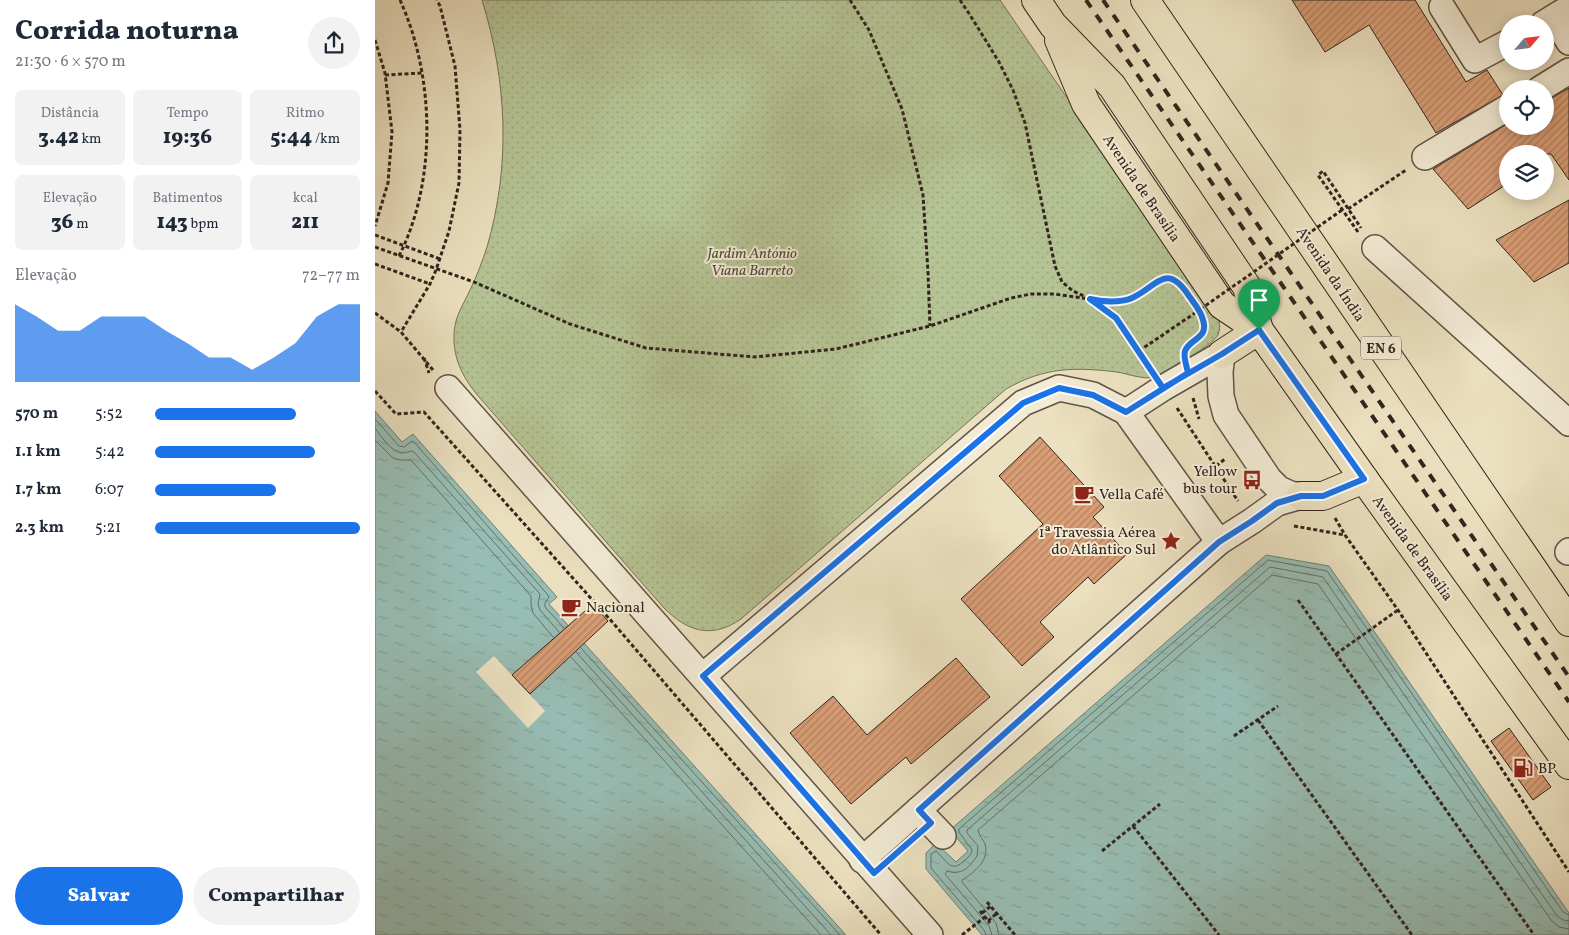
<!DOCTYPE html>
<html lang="pt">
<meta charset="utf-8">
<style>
:root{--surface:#fff;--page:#f2f2f3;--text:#1f2937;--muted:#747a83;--accent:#1a73e8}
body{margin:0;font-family:Vollkorn,serif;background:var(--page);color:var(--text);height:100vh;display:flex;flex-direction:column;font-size:19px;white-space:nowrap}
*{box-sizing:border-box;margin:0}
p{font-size:16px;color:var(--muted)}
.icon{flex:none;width:28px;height:28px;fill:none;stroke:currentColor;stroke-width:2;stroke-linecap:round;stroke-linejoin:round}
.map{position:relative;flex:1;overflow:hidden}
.details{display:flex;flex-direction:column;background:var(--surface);width:375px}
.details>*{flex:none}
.needle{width:32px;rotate:62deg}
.controls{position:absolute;left:1124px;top:15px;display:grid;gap:10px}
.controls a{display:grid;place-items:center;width:55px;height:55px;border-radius:50%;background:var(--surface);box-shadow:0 2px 12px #0003;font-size:25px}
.pin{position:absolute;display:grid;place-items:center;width:42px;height:42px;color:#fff;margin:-51px -21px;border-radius:50% 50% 50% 0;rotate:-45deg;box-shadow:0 0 5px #0007}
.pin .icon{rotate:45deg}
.round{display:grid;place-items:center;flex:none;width:52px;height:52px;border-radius:26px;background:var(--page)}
.headline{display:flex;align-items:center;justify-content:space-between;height:85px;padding:0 15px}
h1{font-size:28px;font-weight:800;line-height:38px}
.stats{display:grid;grid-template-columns:repeat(3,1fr);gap:8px;height:85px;padding:5px 15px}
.stats div{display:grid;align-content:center;border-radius:8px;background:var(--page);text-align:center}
.stats b{font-size:21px;font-weight:800}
.stats small{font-size:14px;font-weight:400}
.stats p{font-size:14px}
.chart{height:140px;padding:10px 15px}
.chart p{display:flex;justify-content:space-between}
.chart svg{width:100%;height:90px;margin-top:5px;fill:var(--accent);opacity:.7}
.primary-button{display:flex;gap:10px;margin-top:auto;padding:10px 15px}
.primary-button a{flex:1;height:58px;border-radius:30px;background:var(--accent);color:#fff;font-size:20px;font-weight:800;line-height:58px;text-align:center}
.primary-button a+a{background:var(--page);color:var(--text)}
ul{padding:0 15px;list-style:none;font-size:16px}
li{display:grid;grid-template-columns:80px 60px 1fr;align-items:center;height:38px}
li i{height:12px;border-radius:6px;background:var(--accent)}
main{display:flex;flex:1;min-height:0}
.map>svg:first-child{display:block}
.park{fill:url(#park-dots);stroke:#747458}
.water{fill:url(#water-ripples);stroke:#6f8078}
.pier{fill:#ebe0bf}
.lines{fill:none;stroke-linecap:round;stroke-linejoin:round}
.shore{stroke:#657068;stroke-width:1}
.building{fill:url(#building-hatch);stroke:#32241d}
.minor-casing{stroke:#605346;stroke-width:28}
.major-casing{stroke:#32241d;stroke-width:30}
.path{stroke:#32241d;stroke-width:3;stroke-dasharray:4 2.5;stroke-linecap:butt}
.minor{stroke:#f2ebd5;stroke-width:25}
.major{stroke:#ebe0bf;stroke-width:28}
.rail{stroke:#32241d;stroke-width:4;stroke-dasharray:9 9;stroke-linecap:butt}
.path-bridge{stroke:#32241d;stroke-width:3;stroke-dasharray:4 2.5;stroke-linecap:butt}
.route-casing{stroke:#fff;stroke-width:10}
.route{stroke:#1a73e8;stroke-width:6}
.labels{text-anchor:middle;stroke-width:4;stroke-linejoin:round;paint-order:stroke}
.shield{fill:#f2ebd5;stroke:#6c6054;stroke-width:1}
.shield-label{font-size:14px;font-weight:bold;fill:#32241d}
.street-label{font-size:15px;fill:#32241d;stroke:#f2ebd5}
.park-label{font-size:15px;font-style:italic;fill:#534c3b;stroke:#f2ebd5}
.poi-label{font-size:15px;fill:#32241d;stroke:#f2ebd5;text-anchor:start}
</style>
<main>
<section class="details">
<div class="headline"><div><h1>Corrida noturna</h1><p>21:30 · 6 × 570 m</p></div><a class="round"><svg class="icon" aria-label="share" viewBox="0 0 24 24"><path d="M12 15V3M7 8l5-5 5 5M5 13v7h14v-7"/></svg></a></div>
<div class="stats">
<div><p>Distância</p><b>3.42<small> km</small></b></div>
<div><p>Tempo</p><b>19:36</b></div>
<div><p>Ritmo</p><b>5:44<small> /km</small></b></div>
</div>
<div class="stats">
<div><p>Elevação</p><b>36<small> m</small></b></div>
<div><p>Batimentos</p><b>143<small> bpm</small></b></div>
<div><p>kcal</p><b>211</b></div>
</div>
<div class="chart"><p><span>Elevação</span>72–77 m</p>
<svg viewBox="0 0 160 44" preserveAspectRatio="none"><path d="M0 44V6L10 12L20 19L30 19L40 12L50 12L60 12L70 19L80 25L90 32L100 32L110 38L120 32L130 25L140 12L150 6L160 6V44z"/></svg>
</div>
<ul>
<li><b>570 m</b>5:52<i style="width:69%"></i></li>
<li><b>1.1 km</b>5:42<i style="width:78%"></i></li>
<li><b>1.7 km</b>6:07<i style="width:59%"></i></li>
<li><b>2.3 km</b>5:21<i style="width:100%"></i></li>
</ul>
<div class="primary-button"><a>Salvar</a><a>Compartilhar</a></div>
</section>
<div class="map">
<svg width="1194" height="935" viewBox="0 0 1194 935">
<defs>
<pattern id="park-dots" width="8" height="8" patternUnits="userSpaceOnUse" patternTransform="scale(1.25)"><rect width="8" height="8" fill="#b5c394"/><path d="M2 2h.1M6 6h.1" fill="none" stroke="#9ca77f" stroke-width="1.8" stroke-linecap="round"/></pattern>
<pattern id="water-ripples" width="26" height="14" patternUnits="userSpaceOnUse" patternTransform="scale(1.25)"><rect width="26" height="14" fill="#98bdb4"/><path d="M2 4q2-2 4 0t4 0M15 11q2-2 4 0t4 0" fill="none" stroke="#83a29a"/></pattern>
<pattern id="building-hatch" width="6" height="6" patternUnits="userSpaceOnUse" patternTransform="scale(1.25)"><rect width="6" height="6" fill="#d99e76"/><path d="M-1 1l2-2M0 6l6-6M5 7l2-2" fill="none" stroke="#b18160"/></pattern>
</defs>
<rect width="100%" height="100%" fill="#ebe0bf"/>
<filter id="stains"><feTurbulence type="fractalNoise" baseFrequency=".004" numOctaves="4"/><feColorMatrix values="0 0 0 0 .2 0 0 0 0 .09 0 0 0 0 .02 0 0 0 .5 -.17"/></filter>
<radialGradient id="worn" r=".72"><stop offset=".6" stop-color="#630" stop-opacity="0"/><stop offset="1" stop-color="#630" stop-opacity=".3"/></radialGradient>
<!-- park -->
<path class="park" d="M107 0H625L844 320C845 325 845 330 843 335 838 344 790 376 780 377 768 380 754 374 742 372 699 367 670 367 631 389L366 619C337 639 313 632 289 608L104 397C89 379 78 360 79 335 79 318 88 305 95 290 102 276 107 262 112 247 136 165 132 81 107 0Z"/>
<!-- water -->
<g class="water">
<path d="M0 411 27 442 38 434 182 597 174 604 471 935H0Z"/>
<path d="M891 555 954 566 1194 913V935H607L551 869V853L561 843 581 862 593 851 575 830Z"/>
</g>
<!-- pier -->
<path class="pier" d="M119 656 170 711 153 728 101 672Z"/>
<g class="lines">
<!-- shore -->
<g class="shore">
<path d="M0 419 24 446 29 447 36 442H39L173 595 174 597 170 603V607L189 628"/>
<path d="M0 428C6 436 16 452 27 453 31 453 34 451 38 451L165 594 163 604 165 610 184 632"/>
<path d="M0 440 18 458 25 460H36L156 596V605L158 613 178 637"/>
<path d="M206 648 465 935"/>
<path d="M201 652 456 935"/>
<path d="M196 657 446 935"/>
<path d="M611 935 609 930 556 868V854L561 851C573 862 576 874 590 860 594 857 596 855 597 850L584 832V829L893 560 952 571 1188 912 1194 915"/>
<path d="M617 935 614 926 570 874 572 871C586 876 595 867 602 856L603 846 592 833V830L895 567 948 577 1182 916 1188 920 1194 921"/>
<path d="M624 935 621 923 587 882V880C599 873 615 860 610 844 608 839 604 836 603 830L897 575 943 584 1176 920 1184 927 1194 929"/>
</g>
</g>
<!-- building -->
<g class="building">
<path d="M917 0H1040L1091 82 1112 70 1128 95 1061 133 994 25 950 52Z"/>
<path d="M1194 88V180L1176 154H1132V184L1093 209 1058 169 1132 124V126H1170V102Z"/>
<path d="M1194 200V263L1159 282 1121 240Z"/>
<path d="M665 437 729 507 718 517 752 554 719 584 713 577 665 622 679 637 647 666 586 599 668 524 624 476Z"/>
<path d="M218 604 233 621 155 694 137 675Z"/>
<path d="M581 658 615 697 536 764 531 757 476 804 415 733 458 696 492 735Z"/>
<path d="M1134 728 1176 787 1158 800 1116 741Z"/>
</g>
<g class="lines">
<defs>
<g id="minor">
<path d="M1067 7 1100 60 1132 43"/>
<path d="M1179 18 1194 42"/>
<path d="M1168 24 1194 8"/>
<path d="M1165 89 1194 71"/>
<path d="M1050 157 1132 108"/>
<path d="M1000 248 1194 423"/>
<path d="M847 354 845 372 846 396 851 415 894 479 904 489 915 494 926 496"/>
<path d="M73 388 555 935"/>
<path d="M751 412 788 388 847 354"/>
<path d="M1193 552 1194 551"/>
<path d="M328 676 648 403 684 388 718 395 751 412 844 542"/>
<path d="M543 810 568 836"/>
<path d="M487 860 844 542 877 521 902 503 926 496"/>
</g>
<g id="major">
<path d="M661 0 678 25 737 86 872 287 884 330 989 479 1194 765"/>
<path d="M770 0 1194 622"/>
<path d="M684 40 711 104 847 305 884 330"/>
<path d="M847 354 884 330"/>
<path d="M926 496H948L989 479"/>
</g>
</defs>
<!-- minor casing -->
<use href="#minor" class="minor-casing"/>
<!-- major casing -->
<use href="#major" class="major-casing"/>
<!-- path -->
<g class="path">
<path d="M475 0 494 30 527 109 548 195 553 272 555 326"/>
<path d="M585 0 595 15 624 62 638 90 650 123 680 266 687 282 698 291 711 297"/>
<path d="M0 40 10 73 17 132 13 183 0 226"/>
<path d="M10 75 47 73"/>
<path d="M973 209 1031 170"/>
<path d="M983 232 943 175 948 171 986 228"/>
<path d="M0 235 65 259"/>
<path d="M0 247 99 282 195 324 271 348 380 357 461 349 555 326 636 298 656 294H679L715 299 741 318 775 368"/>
<path d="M24 256C62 181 60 77 25 0"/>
<path d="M0 264 55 284"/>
<path d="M717 300C730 301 744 303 756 298 771 293 780 276 797 280"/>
<path d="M0 313 26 332"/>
<path d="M824 337 827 335 829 325"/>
<path d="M764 351 820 313"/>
<path d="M49 358 54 373"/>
<path d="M58 370 26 332 55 284 61 270 74 231 84 183 85 130 80 66 65 6 62 0"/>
<path d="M0 391 21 414 49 412 239 624 506 935"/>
<path d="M818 398 824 419"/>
<path d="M802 408 863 501"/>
<path d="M841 466 850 459"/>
<path d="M960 518 970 535 1023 610 1194 872"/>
<path d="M919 526 970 535"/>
<path d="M923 600 1159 935"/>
<path d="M961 654 1023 610"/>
<path d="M883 720 1037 935"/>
<path d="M859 736 903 706"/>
<path d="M758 826 844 935"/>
<path d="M727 851 785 804"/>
<path d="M612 902 640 935"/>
<path d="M605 911 615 923"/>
<path d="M607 913 616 906"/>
<path d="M613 921 622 913"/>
<path d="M587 935 610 917"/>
</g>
<!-- minor -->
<use href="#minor" class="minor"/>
<!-- major -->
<use href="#major" class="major"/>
<!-- rail -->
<g class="rail">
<path d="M711 0 1194 702"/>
<path d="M728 0 1194 677"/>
</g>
<!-- path-bridge -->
<path class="path-bridge" d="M820 313 967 210"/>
</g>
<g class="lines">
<defs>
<path id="route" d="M884 330 847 354 788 388 741 318 715 299C727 302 745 303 757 298 782 287 791 261 814 296 819 303 826 311 828 320 834 339 815 338 810 351 808 357 812 367 813 373L751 412 718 395 684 388 648 403 328 676 499 873 556 823 544 810 844 542 877 521 902 503 926 496H948L989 479 884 330"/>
</defs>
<!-- route casing -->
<use href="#route" class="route-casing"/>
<!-- route -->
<use href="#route" class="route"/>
</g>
<!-- icons -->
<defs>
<symbol id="bus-bare" viewBox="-9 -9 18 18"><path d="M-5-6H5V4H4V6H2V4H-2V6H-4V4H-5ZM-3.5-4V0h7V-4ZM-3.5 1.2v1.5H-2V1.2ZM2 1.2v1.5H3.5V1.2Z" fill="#8f2418" stroke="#f2ebd5" stroke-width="2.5" paint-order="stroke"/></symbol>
<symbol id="cafe-bare" viewBox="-9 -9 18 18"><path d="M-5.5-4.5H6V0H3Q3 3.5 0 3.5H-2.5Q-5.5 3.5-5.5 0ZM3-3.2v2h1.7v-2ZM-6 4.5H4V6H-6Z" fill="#8f2418" stroke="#f2ebd5" stroke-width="2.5" paint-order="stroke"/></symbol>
<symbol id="sight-bare" viewBox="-9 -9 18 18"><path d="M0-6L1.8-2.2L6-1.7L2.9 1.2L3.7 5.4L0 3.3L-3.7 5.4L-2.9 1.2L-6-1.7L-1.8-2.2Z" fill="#8f2418" stroke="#f2ebd5" stroke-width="2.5" paint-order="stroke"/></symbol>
<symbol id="fuel-bare" viewBox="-9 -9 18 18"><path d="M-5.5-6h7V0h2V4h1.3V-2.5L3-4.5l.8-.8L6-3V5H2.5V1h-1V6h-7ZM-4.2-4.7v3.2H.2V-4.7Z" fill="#8f2418" stroke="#f2ebd5" stroke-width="2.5" paint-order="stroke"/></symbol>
</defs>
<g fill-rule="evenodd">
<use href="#bus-bare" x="863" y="466" width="28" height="28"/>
<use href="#cafe-bare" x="695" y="480" width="28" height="28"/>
<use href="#sight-bare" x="782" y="527" width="28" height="28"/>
<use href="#cafe-bare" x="182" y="593" width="28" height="28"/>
<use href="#fuel-bare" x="1134" y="754" width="28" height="28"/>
</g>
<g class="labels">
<!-- shield labels -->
<rect class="shield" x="986" y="336.5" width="40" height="23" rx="4"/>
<g class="shield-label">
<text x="1006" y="353">EN 6</text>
</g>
<!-- street labels -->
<g class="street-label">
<text transform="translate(767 188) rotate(56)" y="5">Avenida de Brasília</text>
<text transform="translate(956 274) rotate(56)" y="5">Avenida da Índia</text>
<text transform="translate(1038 548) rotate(54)" y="5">Avenida de Brasília</text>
</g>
<!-- park labels -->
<g class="park-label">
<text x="377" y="258">Jardim António<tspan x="377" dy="17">Viana Barreto</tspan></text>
</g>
<!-- poi labels -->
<g class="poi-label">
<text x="862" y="476" text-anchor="end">Yellow<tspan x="862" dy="17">bus tour</tspan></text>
<text x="724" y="499">Vella Café</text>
<text x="781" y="537" text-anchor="end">1ª Travessia Aérea<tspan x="781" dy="17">do Atlântico Sul</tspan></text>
<text x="211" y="612">Nacional</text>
<text x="1163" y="773">BP</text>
</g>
</g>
<rect width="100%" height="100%" filter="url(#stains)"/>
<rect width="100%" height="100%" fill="url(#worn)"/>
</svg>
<div class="controls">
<a><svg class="needle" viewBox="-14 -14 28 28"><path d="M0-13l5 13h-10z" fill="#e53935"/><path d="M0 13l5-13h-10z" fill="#747a83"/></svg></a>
<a><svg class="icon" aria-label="locate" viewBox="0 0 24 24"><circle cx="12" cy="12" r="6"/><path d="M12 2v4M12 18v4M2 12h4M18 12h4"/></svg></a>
<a><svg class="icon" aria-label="layers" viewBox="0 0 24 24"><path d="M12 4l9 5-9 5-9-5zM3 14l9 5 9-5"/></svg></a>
</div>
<div class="pin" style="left:884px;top:330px;background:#1e9e55"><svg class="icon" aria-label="arrive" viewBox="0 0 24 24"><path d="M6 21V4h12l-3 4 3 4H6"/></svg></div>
</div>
</main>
